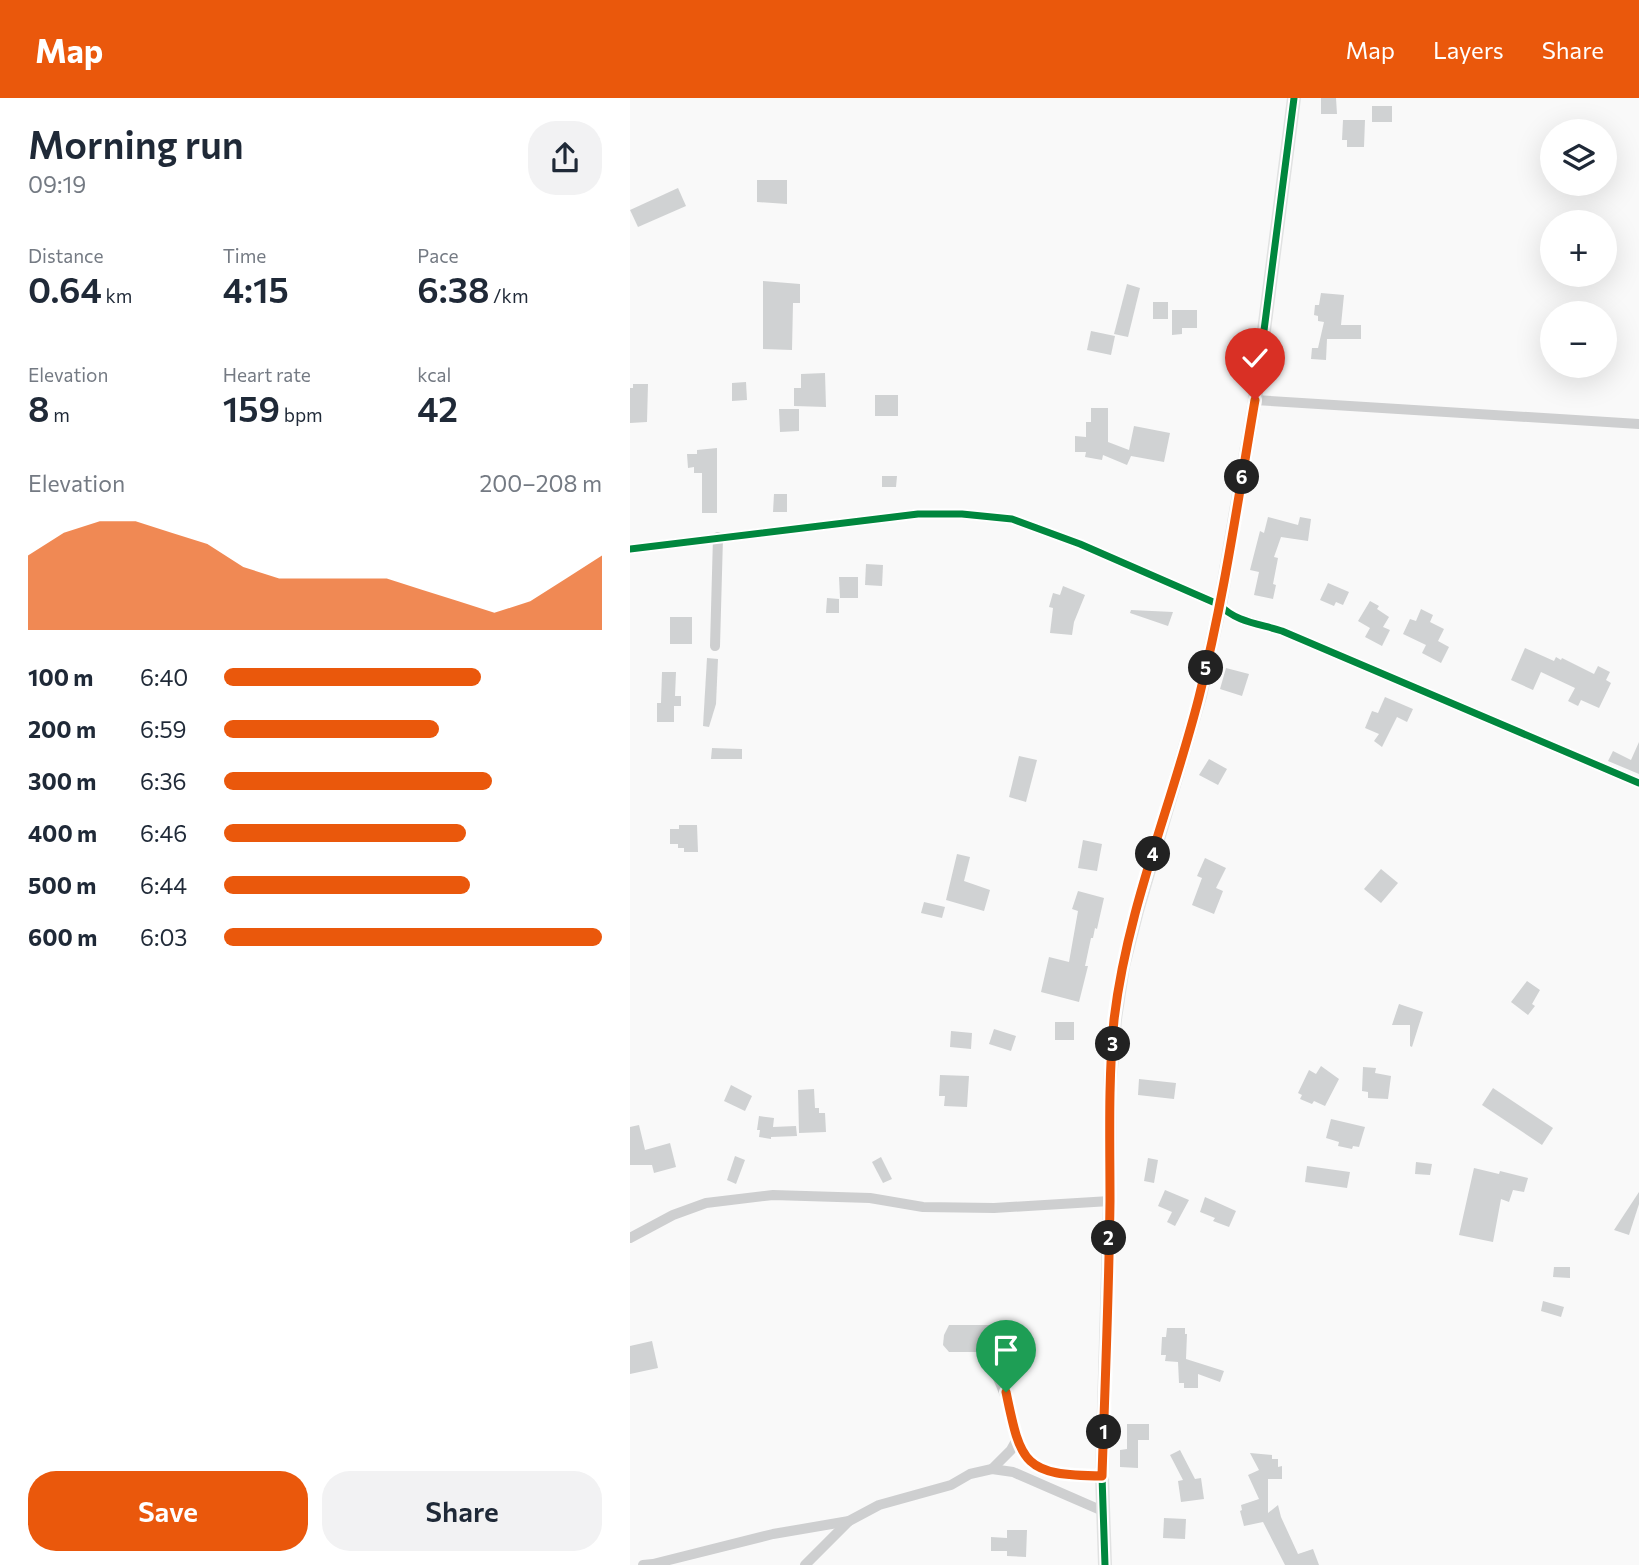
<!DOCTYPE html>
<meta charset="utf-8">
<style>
:root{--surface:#fff;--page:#f2f2f3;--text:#1f2937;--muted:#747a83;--accent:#ea580c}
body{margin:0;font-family:Commissioner,sans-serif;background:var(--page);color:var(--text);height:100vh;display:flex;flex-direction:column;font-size:26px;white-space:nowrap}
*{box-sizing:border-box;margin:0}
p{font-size:23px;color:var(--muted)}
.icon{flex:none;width:38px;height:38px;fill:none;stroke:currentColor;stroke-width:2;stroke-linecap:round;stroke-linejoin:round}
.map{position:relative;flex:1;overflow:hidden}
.panel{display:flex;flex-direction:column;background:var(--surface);width:630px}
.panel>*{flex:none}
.buttons{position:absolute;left:910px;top:21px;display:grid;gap:14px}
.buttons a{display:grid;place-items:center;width:77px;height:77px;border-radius:50%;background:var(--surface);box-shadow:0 7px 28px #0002;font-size:35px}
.pin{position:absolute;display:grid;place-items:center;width:60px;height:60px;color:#fff;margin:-72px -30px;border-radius:50% 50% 50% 0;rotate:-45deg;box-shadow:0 0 7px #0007}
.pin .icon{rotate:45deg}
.km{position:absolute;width:35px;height:35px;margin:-18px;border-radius:50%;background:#222;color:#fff;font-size:19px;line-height:35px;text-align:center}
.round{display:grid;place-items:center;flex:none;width:74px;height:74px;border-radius:28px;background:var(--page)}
.head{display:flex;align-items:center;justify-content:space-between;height:119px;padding:0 28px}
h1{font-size:38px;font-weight:600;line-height:52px}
.metrics{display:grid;grid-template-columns:repeat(3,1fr);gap:10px;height:119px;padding:7px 28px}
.metrics div{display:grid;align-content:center}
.metrics b{font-size:35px;font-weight:600}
.metrics small{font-size:19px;font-weight:400}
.metrics p{font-size:19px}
.chart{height:196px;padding:14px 28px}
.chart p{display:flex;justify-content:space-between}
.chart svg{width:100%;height:126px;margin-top:7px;fill:var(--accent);opacity:.7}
.primary-button{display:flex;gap:14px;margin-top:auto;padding:14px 28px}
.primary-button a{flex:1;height:80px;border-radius:28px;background:var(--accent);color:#fff;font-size:28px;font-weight:600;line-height:80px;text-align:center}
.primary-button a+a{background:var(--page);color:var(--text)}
ul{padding:0 28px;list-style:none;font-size:23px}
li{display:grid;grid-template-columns:112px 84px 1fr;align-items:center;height:52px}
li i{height:18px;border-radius:9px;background:var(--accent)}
header{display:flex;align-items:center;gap:42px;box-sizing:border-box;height:98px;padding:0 35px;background:var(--accent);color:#fff}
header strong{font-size:33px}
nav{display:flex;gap:38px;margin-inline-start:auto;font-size:24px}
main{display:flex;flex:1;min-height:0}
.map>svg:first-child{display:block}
.building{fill:#d0d2d3}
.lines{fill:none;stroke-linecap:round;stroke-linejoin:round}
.street{stroke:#cecfd0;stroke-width:10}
.secondary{stroke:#e1e2e2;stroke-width:14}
.cycleway-casing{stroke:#fff;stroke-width:11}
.cycleway{stroke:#00873e;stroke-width:7}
.route-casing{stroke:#fff;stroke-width:14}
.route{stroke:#ea580c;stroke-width:9}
</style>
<header>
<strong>Map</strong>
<nav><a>Map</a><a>Layers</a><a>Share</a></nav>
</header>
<main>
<section class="panel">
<div class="head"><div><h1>Morning run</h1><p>09:19</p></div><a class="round"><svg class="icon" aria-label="share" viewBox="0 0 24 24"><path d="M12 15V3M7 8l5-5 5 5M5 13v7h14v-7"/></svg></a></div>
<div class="metrics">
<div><p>Distance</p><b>0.64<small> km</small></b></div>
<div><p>Time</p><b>4:15</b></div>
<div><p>Pace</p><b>6:38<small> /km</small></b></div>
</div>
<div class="metrics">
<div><p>Elevation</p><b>8<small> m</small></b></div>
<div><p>Heart rate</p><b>159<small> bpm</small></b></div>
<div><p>kcal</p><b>42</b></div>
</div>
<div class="chart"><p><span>Elevation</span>200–208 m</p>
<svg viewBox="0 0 160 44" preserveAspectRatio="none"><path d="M0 44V18L10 10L20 6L30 6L40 10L50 14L60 22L70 26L80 26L90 26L100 26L110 30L120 34L130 38L140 34L150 26L160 18V44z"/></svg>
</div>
<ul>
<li><b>100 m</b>6:40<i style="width:68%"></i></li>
<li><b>200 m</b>6:59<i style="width:57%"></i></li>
<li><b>300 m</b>6:36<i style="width:71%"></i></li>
<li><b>400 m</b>6:46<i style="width:64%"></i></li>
<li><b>500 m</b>6:44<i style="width:65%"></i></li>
<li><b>600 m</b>6:03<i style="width:100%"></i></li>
</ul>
<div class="primary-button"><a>Save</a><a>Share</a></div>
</section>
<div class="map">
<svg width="1009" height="1467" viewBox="0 0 1009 1467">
<rect width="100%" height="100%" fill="#f9f9f9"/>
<!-- building -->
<g class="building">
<path d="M691 0H706L707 16H691Z"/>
<rect x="742" y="8" width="20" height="16"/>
<path d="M713 22H735L734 49H717V42H712Z"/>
<path d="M127 82H157V106L127 104Z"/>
<path d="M48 90 56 108 8 129 0 112Z"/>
<path d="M133 183 170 186V205H163L162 252 133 251Z"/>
<path d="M497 186 510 190 498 239 484 236Z"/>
<path d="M691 195 714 197 711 227H731V241H697L696 262 681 261 682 250H688L694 224 688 223V218L684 217 685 207H689Z"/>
<rect x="523" y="204" width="15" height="17"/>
<path d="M542 212H567V230H552V236L542 237Z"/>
<path d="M461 233 485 238 481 257 457 252Z"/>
<path d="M195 275 196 309 164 308V290H171V276Z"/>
<path d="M116 284 117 302 102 303V285Z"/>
<path d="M3 286H18L17 324 0 325V290H3Z"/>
<rect x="245" y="297" width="23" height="21"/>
<path d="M461 310H478V344L499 352 504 328 540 335 534 364 501 358 497 367 473 357 472 362 455 359 456 354H445V338L456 339V324H461Z"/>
<path d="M149 311H169V333L150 334Z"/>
<path d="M87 350V415H72V375H64V369L58 370 57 356H67V352Z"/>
<path d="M252 378H267L266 389H252Z"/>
<path d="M144 396H157V414H143Z"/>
<path d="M638 419 668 427 670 419 681 421 678 443 651 439 644 459 648 460 643 486 646 487 643 501 624 497 629 474 620 472 630 433 634 435Z"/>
<path d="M236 466 253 467 252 488 235 487Z"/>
<path d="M209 479H228V500H210Z"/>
<path d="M698 485 719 494 713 507 706 504 704 508 690 502Z"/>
<path d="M433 488 455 497 444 524 442 537 420 535 423 510 419 509 423 495 430 497Z"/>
<path d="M197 500 209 501V515H196Z"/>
<path d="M740 503 749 508 747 511 759 519 753 529 760 532 752 548 735 539 740 530 728 523Z"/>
<path d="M791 511 803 517 800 524 814 531 808 543 819 549 811 565 792 555 796 547 773 536 780 521 786 523Z"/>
<path d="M501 512 543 514 538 528 500 515Z"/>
<rect x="40" y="519" width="22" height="27"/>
<path d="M895 550 924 563 926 559 931 562 932 560 964 576 968 568 980 574 976 582 981 585 969 610 951 602 948 608 938 603 945 590 911 574 903 592 881 582Z"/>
<path d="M77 560 88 561 86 606 79 629 73 628Z"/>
<path d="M596 570 619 576 612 598 590 591Z"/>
<path d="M32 574H46L45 598H51V608H44V624H27V605H31Z"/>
<path d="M755 599 783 611 777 624 767 619 752 649 744 643 749 636 735 630 742 613 748 615Z"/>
<path d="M1009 644V676L978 663 983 653 1001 662Z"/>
<path d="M82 650 112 651V661H81Z"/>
<path d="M389 658 407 662 396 704 379 699Z"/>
<path d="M579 661 597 671 588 687 569 677Z"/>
<path d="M49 727H67L68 754H54V750H48V746H40V731H49Z"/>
<path d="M453 742 472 746 467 773 448 770Z"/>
<path d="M327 756 340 759 334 783 360 792 354 813 316 802Z"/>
<path d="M575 760 596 770 586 790 593 793 584 816 562 807 572 780 567 778Z"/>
<path d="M751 771 768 785 751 805 734 791Z"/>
<path d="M448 793 474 800 467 831 465 830 463 840H461L455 868H458L449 904 411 894 419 859 439 864 448 813 442 811Z"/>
<path d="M294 804 315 809 312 820 291 815Z"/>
<path d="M897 883 910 892 902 906 905 908 898 917 881 904Z"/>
<path d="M769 906 793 914 782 949 780 948V927H762Z"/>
<rect x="425" y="924" width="19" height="18"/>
<path d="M364 931 386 938 381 953 359 946Z"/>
<path d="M321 933 342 935 341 951 320 949Z"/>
<path d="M691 968 709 981 695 1008 684 1003 682 1006 670 1001 672 997 668 995 679 972 686 976Z"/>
<path d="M733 969 746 970 745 975 761 978 758 1001 738 1000V994L732 993Z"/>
<path d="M310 977 339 978 337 1009 314 1008 315 998H309Z"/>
<path d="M509 981 546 985 544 1001 508 997Z"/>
<path d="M101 987 122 998 115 1013 94 1003Z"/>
<path d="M863 990 923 1030 912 1047 852 1007Z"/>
<path d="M184 991 185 1010H189V1015H195L196 1034 169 1035 168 992Z"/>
<path d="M129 1018 144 1020 143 1029 166 1028 167 1038 141 1039V1041L129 1039 130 1032H127Z"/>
<path d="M701 1021 735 1029 729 1049 723 1048 722 1051 708 1048 709 1044 696 1040Z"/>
<path d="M9 1027 15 1052 40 1045 46 1069 24 1075 22 1067H0V1029Z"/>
<path d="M105 1058 115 1062 106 1086 97 1082Z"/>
<path d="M251 1059 262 1081 253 1085 242 1064Z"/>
<path d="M518 1060 528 1062 524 1085 514 1083Z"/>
<path d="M786 1064 802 1066 800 1077 785 1076Z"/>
<path d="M677 1068 720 1074 717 1090 675 1084Z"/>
<path d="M844 1070 869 1076 870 1073 898 1080 894 1094 883 1092 879 1104 871 1101 863 1144 829 1137Z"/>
<path d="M535 1092 559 1102 545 1128 537 1124 542 1114 528 1108Z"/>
<path d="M1009 1094V1106L999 1137 984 1132Z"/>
<path d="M575 1099 606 1113 599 1129 583 1123 585 1120 570 1114Z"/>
<path d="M924 1169H940V1180L923 1179Z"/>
<path d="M913 1203 934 1209 931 1219 911 1213Z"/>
<path d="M319 1227H369V1254H319L313 1247 314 1237Z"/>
<path d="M537 1230H555V1236H557L556 1261 594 1273 590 1284 568 1276V1290H554V1285H549L548 1264 535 1263 536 1257H531L532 1239H536Z"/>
<path d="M22 1243 28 1270 0 1276V1248Z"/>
<path d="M497 1326H519V1342H508V1370L490 1369V1352L497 1351Z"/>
<path d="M550 1352 565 1381 571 1380 574 1401 551 1404 548 1383 553 1382 540 1357Z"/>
<path d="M620 1355 642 1357V1361H648V1369L652 1368V1381H638V1415L648 1407 651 1419 668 1456 683 1451 689 1467H655L633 1424 614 1428 610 1413 612 1412 611 1407 629 1401 618 1377 629 1372Z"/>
<path d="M534 1420 556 1421 555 1441 533 1440Z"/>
<path d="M377 1432H397L396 1459 377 1458V1453H361V1439L377 1440Z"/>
</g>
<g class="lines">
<!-- street -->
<g class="street">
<path d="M625 302 1009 326"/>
<path d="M0 451 288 416H332L382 421 450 446 590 507C605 524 631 526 652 533L1009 685"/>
<path d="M85 548 88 439"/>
<path d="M0 1140 43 1117 76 1105 143 1097 240 1100 293 1109 364 1110 480 1103"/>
<path d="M365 1274C375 1294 378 1306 382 1327 392 1377 430 1378 472 1378"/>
<path d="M362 1371 381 1352 386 1343"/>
<path d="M13 1467 23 1466 143 1436 219 1423 249 1407 321 1387 340 1376 362 1371 383 1374 475 1414"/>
<path d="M175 1467 219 1423"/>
</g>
<!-- secondary -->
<path class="secondary" d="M475 1467 472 1378 480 1103V983L485 921 493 868 507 813 570 598 590 507 625 302 664 0"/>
<defs>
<g id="cycleway">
<path d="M0 451 288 416H332L382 421 450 446 590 507C605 524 631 526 652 533L1009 685"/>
<path d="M475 1467 472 1378 480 1103V983L485 921 493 868 507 813 570 598 590 507 625 302 664 0"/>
</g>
</defs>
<!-- cycleway casing -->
<use href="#cycleway" class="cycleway-casing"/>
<!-- cycleway -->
<use href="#cycleway" class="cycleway"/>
</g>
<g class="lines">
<defs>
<path id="route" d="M376 1294C391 1367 394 1377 472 1378 475 1286 479 1195 480 1103 480 1043 478 983 484 922 497 811 542 706 569 599 594 501 608 401 625 302"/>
</defs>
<!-- route casing -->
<use href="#route" class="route-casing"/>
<!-- route -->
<use href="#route" class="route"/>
</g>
</svg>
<div class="buttons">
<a><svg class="icon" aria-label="layers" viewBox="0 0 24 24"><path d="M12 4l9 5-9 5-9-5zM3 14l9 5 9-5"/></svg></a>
<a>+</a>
<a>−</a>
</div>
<div class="pin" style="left:376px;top:1294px;background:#1e9e55"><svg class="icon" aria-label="arrive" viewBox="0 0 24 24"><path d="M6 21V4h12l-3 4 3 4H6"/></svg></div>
<div class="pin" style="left:625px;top:302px;background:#d93025"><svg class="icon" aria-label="check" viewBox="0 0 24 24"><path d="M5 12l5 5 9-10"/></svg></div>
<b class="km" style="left:474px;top:1334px">1</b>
<b class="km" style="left:479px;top:1140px">2</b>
<b class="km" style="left:483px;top:946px">3</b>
<b class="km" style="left:523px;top:756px">4</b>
<b class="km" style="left:576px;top:570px">5</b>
<b class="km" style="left:612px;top:379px">6</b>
</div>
</main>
